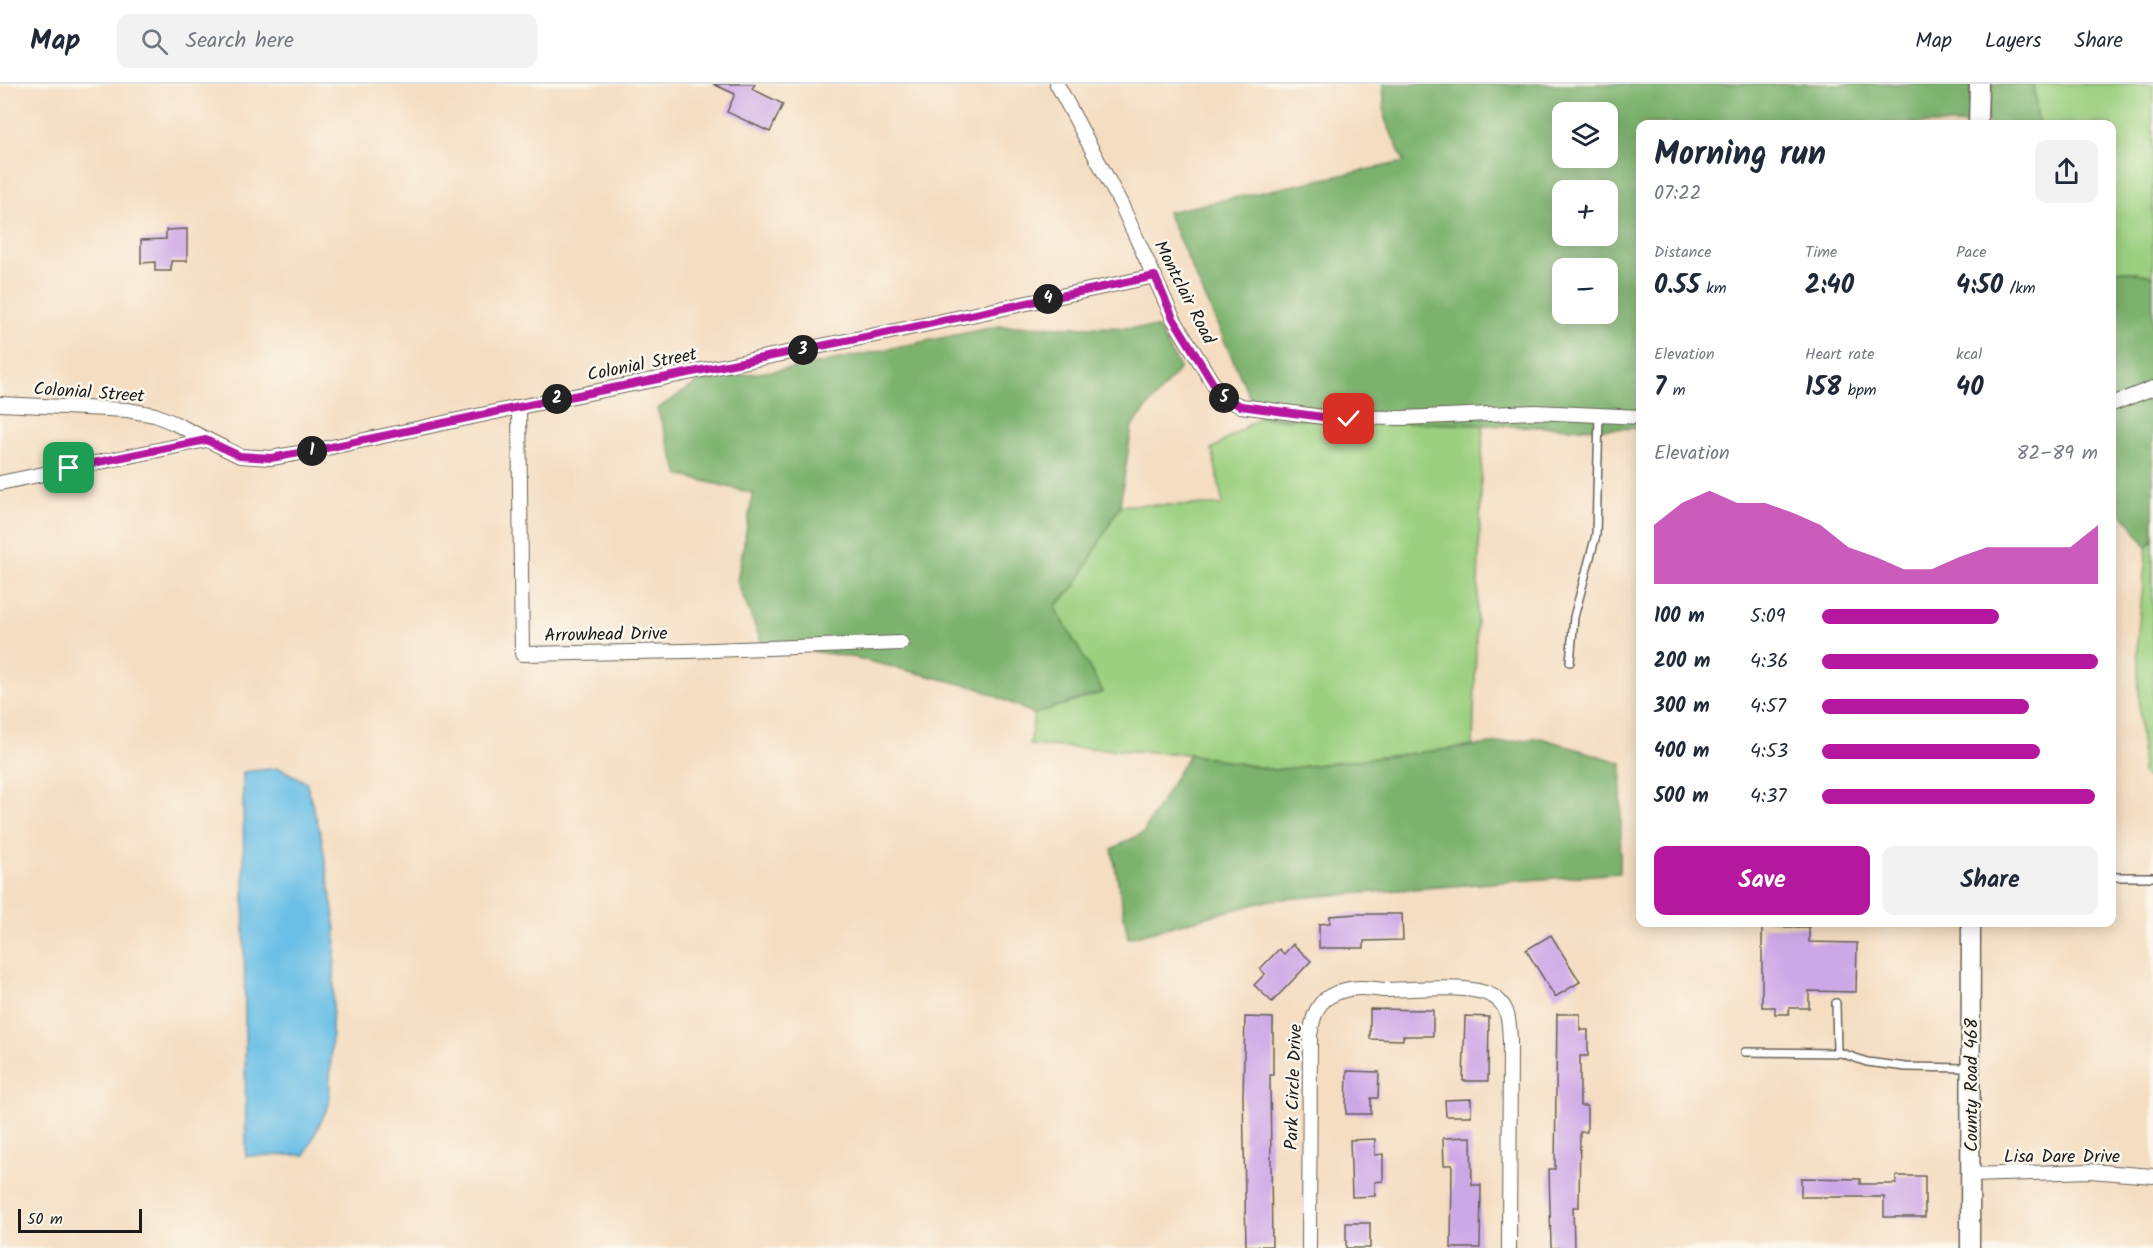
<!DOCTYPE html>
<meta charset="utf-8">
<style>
:root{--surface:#fff;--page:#f2f2f3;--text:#1f2937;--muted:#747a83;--line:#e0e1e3;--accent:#b5179e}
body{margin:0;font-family:Kalam,sans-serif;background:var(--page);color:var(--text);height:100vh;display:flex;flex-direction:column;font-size:22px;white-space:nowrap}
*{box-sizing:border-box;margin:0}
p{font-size:20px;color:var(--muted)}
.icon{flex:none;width:33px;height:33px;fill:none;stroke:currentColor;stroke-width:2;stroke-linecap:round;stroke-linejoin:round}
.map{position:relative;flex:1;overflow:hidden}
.drawer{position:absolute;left:1636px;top:36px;width:480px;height:807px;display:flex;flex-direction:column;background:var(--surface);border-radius:12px;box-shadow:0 3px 15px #0003}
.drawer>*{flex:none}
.fabs{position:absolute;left:1552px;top:18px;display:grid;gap:12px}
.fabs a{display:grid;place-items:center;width:66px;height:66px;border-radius:12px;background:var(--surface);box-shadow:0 3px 15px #0003;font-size:30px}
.scale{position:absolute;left:18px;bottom:15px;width:124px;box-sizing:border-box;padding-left:6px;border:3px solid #1c1c1c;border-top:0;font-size:16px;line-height:21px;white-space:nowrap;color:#1c1c1c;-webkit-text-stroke:4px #fbf7ec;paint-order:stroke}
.pin{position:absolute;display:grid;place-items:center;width:51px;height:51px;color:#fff;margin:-26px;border-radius:12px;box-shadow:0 3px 9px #0006}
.km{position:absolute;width:30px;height:30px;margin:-15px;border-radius:50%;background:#222;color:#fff;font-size:16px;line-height:30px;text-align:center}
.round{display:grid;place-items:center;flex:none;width:63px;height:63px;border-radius:12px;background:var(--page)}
.summary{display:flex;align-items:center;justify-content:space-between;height:102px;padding:0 18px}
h1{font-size:33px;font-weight:700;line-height:45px}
.metrics{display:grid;grid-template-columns:repeat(3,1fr);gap:9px;height:102px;padding:6px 18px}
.metrics div{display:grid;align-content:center}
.metrics b{font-size:26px;font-weight:700}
.metrics small{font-size:16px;font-weight:400}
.metrics p{font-size:16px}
.chart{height:168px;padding:12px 18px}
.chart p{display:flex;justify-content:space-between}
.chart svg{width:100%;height:108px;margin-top:6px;fill:var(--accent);opacity:.7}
.cta{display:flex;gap:12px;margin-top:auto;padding:12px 18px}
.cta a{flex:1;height:69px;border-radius:12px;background:var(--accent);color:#fff;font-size:24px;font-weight:700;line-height:69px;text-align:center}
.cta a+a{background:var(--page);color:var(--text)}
ul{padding:0 18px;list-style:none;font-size:20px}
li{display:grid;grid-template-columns:96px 72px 1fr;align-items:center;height:45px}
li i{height:15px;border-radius:8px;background:var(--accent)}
header{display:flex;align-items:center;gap:36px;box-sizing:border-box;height:84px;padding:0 30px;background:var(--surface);border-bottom:2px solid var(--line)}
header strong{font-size:28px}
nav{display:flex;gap:33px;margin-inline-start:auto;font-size:21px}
.search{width:420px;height:54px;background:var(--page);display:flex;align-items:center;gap:15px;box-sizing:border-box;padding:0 21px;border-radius:12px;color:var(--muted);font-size:22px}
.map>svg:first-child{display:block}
.green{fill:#9cd080;stroke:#5c764e;stroke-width:1.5}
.forest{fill:#7db26e;stroke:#4c6745;stroke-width:1.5;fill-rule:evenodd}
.water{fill:#6abfe6;stroke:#436e81;stroke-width:1.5}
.building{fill:#cda8e7}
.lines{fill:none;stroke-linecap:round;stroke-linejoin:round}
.service-casing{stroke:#686056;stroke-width:10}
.minor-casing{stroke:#686056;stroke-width:16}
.tertiary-casing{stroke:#686056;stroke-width:21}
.service{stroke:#fff;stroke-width:7}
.minor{stroke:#fff;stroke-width:14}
.tertiary{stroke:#fff;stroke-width:18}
.route-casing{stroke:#fff;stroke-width:12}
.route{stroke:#b5179e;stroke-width:8}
.labels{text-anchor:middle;stroke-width:5;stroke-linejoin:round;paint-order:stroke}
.street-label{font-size:18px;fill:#1c1c1c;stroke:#fbf7ec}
</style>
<header>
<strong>Map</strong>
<div class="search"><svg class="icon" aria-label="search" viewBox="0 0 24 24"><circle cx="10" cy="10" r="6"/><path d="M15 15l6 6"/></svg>Search here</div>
<nav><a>Map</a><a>Layers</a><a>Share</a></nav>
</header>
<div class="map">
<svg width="2153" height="1164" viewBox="0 0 2153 1164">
<rect width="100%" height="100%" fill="#fbf7ec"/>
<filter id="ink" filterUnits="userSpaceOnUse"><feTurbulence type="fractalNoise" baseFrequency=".0167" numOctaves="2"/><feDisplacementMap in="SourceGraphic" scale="12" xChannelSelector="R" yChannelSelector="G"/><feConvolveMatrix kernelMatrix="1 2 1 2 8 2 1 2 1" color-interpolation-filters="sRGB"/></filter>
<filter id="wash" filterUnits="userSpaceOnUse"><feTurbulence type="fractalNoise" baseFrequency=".008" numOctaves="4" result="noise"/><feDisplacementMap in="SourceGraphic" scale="24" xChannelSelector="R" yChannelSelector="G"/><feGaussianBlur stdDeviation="1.35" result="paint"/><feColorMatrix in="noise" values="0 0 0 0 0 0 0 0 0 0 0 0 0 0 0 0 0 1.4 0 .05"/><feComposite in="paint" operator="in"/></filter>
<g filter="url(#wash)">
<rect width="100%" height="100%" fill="#f4ddc1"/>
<!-- green -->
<g class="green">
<path d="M2034 0H2153V192L2112 185V40H2038Z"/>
<path d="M1259 334 1483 340 1473 662 1274 686 1189 670 1030 661 1034 630 1103 608 1055 523 1076 501 1120 421H1223L1212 365Z"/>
<path d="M2153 454V699L2142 689 2137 558 2147 463Z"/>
</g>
<!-- forest -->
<g class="forest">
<path d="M1383 0H1971L1970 40H1641V344L1607 345 1259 334 1167 128 1404 78 1385 35ZM1563 28H1608V74H1563ZM1563 106H1608V152H1563ZM1563 184H1608V230H1563Z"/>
<path d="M1988 0H2034L2038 40H1987Z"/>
<path d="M2112 185 2153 192V454L2147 463 2112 415Z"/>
<path d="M999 242 1158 244 1180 284 1132 342 1120 421 1076 501 1055 523 1103 608 1034 630 978 604 856 574 762 559 737 498 753 409 679 391 657 325 700 297 801 283Z"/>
<path d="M1541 654 1622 679 1620 789 1270 816 1128 854 1112 765 1143 749 1189 670 1274 686Z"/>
</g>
<!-- water -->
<path class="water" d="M279 684 306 698 321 751 336 845 329 1020 305 1071 246 1072 243 688Z"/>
<g id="blocks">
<!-- building -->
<g class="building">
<path d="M713 0H755L752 5 783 20 770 48 727 28 735 10Z"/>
<path d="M187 145V177H171V187H155V178L141 179V156L166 155V146Z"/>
<path d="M1357 830H1402L1403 856 1364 857V864H1319V840L1330 839V832Z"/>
<path d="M1762 843H1809V858L1857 859 1856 908 1809 907V924H1789V930H1775V923H1762Z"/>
<path d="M1551 851 1580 898 1555 913 1526 866Z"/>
<path d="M1293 860 1311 877 1272 918 1254 901 1265 890 1260 885 1279 865 1284 870Z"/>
<path d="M1370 925 1433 926V952H1403V956L1370 955Z"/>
<path d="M1557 930H1580V946H1588V972H1580V1022H1587V1048H1580L1579 1123H1573L1574 1164H1551L1549 1085H1555Z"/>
<path d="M1465 932 1489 933 1488 997H1463Z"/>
<path d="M1245 933 1273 934V991H1270L1272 1162H1246L1243 1011Z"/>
<path d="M1347 987 1379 988 1378 1014H1371V1030H1346Z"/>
<path d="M1471 1015V1032H1446L1445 1016Z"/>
<path d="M1471 1053 1472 1101H1481L1480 1164H1451L1452 1081H1444L1443 1054Z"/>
<path d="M1375 1055V1071L1383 1070V1097L1375 1098V1112L1352 1113 1350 1056Z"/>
<path d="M1896 1092H1925V1133H1884V1113H1801V1094L1860 1095V1100H1896Z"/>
<rect x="1346" y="1139" width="24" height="25"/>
</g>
</g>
</g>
<g filter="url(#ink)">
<use href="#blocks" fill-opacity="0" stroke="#686056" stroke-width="1.5"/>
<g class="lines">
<defs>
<g id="service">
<path d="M1570 578 1574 533 1596 451 1599 331"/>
<path d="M2112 793H2153"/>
<path d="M1836 919 1837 969"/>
<path d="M1745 968 1841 969 1867 978 1906 983 1968 984"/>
</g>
<g id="minor">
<path d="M1057 0 1121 120 1173 234 1217 306 1225 315 1241 322 1323 333 1403 334 1535 328 1641 333"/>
<path d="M0 320 127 326 155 331 174 339 240 372 271 374 322 365 519 323 900 246 1155 192"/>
<path d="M2112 320 2153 304"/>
<path d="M519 323 522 570 687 567 901 559"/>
<path d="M0 399 206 356"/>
<path d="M1970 1091 2090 1087 2153 1092"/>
<path d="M1309 1164 1310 951C1313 935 1315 921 1330 912 1339 907 1351 904 1361 904 1369 904 1376 905 1384 906 1411 906 1477 898 1497 915 1510 925 1509 943 1510 957L1509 1164"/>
</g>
<g id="tertiary">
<path d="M1978 40 1979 0"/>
<path d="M1970 1164 1971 838"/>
</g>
</defs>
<!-- service casing -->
<use href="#service" class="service-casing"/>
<!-- minor casing -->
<use href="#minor" class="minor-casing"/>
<!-- tertiary casing -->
<use href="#tertiary" class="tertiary-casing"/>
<!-- service -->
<use href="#service" class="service"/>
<!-- minor -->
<use href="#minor" class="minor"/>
<!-- tertiary -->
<use href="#tertiary" class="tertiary"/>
</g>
</g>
<g class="lines" filter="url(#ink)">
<defs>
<path id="route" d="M69 384 206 356 240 372 271 374 322 365 519 323 900 246 1155 192 1173 234 1217 306 1225 315 1241 322 1323 333 1349 335"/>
</defs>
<!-- route casing -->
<use href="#route" class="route-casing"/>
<!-- route -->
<use href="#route" class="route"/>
</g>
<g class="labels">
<!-- street labels -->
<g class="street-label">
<text transform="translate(1185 208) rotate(63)" y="6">Montclair Road</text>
<text transform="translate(642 280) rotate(-11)" y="6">Colonial Street</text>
<text transform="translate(89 308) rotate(4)" y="6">Colonial Street</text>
<text transform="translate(606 550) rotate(-1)" y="6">Arrowhead Drive</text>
<text transform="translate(1971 1001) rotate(-90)" y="6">County Road 468</text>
<text transform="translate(1293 1003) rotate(-88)" y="6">Park Circle Drive</text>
<text x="2062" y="1078">Lisa Dare Drive</text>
</g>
</g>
</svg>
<div class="fabs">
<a><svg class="icon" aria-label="layers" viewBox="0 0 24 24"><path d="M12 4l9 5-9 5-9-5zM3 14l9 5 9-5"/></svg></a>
<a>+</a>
<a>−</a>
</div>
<div class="scale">50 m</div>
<div class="pin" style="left:69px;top:384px;background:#1e9e55"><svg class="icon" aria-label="arrive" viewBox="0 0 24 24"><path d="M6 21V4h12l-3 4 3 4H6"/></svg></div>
<div class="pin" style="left:1349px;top:335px;background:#d93025"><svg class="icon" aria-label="check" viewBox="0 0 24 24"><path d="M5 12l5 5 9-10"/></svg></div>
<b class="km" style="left:312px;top:367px">1</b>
<b class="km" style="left:557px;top:315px">2</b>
<b class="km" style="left:803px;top:266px">3</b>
<b class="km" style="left:1048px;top:215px">4</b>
<b class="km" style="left:1224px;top:314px">5</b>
<section class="drawer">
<div class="summary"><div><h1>Morning run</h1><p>07:22</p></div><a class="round"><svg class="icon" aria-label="share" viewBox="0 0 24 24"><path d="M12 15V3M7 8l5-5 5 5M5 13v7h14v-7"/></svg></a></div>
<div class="metrics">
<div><p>Distance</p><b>0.55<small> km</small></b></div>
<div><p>Time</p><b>2:40</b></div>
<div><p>Pace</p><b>4:50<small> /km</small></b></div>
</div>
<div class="metrics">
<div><p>Elevation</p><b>7<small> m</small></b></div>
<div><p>Heart rate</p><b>158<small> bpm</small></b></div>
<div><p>kcal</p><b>40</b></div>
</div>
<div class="chart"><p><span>Elevation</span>82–89 m</p>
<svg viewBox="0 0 160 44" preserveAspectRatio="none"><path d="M0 44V20L10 11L20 6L30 11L40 11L50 15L60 20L70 29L80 33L90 38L100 38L110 33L120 29L130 29L140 29L150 29L160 20V44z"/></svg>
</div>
<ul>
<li><b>100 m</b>5:09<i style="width:64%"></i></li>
<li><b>200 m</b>4:36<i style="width:100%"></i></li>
<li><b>300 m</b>4:57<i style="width:75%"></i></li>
<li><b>400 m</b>4:53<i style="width:79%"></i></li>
<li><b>500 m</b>4:37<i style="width:99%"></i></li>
</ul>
<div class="cta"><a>Save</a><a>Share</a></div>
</section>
</div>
